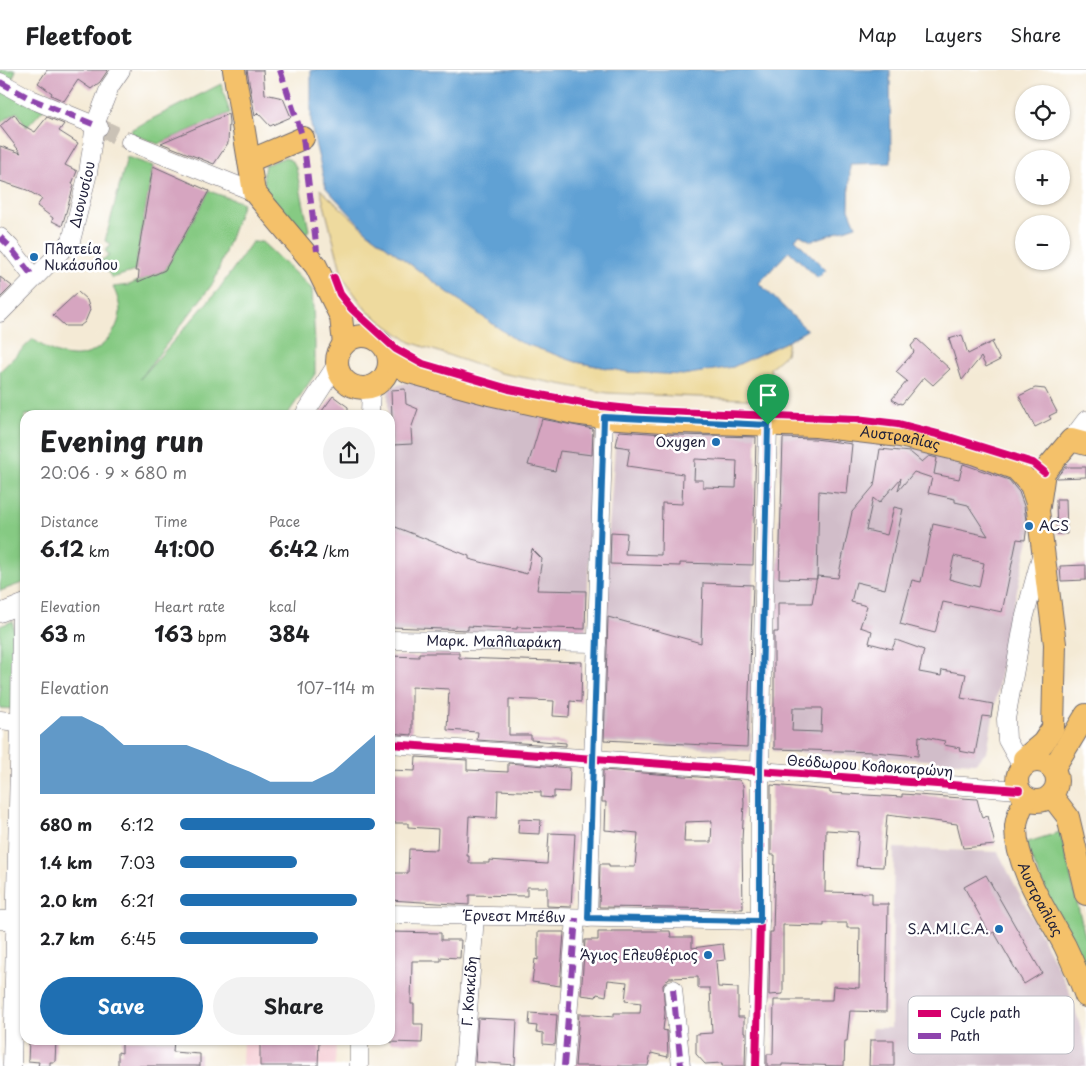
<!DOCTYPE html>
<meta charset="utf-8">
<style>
:root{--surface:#fff;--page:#f2f2f2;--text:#202124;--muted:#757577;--line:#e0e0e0;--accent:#1f6fb2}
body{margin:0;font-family:"Playpen Sans",sans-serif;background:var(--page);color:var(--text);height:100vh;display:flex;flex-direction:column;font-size:19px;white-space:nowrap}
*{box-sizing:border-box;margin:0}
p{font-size:16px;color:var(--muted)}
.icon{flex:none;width:28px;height:28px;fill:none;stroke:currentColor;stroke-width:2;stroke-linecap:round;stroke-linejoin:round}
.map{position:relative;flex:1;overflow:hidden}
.side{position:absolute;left:20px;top:340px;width:375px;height:635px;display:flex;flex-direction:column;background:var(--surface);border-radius:15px;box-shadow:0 1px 4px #0004}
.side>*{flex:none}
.fabs{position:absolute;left:1015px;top:15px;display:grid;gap:10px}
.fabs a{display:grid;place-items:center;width:55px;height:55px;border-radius:50%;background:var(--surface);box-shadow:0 1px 4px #0004;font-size:25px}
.pin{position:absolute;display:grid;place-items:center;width:42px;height:42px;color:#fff;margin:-51px -21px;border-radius:50% 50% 50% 0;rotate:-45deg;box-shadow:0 0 5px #0007}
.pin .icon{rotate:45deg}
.round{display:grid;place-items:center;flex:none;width:52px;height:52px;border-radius:26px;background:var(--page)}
.headline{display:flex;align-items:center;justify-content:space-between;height:85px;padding:0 20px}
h1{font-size:28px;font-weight:700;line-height:38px}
.metrics{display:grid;grid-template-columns:repeat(3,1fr);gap:8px;height:85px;padding:5px 20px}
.metrics div{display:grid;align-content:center}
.metrics b{font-size:21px;font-weight:700}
.metrics small{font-size:14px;font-weight:400}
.metrics p{font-size:14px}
.chart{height:140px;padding:10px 20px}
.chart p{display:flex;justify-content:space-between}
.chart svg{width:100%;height:90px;margin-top:5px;fill:var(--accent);opacity:.7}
.cta{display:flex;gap:10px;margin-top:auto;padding:10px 20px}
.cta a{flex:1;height:58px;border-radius:30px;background:var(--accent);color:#fff;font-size:20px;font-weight:700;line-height:58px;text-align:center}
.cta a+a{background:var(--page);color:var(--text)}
ul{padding:0 20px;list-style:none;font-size:16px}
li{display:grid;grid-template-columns:80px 60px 1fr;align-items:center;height:38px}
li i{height:12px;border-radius:6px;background:var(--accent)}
header{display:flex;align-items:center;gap:30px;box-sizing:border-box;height:70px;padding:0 25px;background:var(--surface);border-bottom:1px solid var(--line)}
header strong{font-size:24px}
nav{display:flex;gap:28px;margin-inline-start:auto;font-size:18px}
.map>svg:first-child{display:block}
.built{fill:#f6cfd6}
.industrial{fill:#d1bdc9}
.green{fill:#86ca83;stroke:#54765f}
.sand{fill:#eeda9e;stroke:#887e6c}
.water{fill:#60a1d4;stroke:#416288}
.building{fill:#d6a5c0;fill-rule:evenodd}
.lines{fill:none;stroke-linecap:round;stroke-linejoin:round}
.minor-tunnel{stroke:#cac2b6;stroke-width:18;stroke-dasharray:18 9;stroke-linecap:butt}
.minor-casing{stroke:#6c6871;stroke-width:19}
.major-casing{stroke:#6c6871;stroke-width:24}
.minor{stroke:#fff;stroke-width:18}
.major{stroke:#f4c16a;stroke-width:22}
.quiet{stroke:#8e44ad;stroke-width:6;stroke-dasharray:12 6;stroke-linecap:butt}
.cycleway-casing{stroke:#fff;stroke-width:11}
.cycleway{stroke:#d6006c;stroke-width:8}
.route-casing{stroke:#fff;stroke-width:10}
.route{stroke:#1f6fb2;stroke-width:6}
.poi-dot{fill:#1f6fb2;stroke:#fff;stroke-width:2}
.labels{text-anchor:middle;stroke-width:5;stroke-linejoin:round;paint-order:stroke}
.street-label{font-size:14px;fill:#22223b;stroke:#fff}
.poi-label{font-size:14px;fill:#22223b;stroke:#fff;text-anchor:end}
.key{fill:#fff;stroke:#bdbdc4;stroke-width:1}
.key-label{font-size:14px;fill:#22223b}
</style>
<header>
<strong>Fleetfoot</strong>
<nav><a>Map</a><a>Layers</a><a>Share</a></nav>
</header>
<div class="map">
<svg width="1086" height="996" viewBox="0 0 1086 996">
<rect width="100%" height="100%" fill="#fff"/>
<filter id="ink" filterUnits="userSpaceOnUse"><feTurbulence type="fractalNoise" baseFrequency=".02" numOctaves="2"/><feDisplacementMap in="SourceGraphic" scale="10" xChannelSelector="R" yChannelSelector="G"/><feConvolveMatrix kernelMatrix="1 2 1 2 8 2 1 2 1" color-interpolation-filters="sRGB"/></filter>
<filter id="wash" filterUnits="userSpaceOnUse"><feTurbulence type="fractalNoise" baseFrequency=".0096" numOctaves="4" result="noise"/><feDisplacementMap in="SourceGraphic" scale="20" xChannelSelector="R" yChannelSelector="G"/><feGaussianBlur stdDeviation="1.12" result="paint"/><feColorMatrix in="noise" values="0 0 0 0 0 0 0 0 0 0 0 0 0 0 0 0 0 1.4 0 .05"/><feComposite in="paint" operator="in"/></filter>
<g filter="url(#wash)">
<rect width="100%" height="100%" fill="#f4ead5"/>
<!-- built -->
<path class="built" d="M243 970H336L335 996H242Z"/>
<!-- industrial -->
<g class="industrial">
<path d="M405 313 422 315 595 354 593 385 595 386 590 459 586 567 390 562V345H388V324L390 317Z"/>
<path d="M617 349 756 355 751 681 596 672 603 541Z"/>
<path d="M781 358 971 386 1023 416 1033 453 1009 554 987 682 975 693 773 681Z"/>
<path d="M894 778 998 782 1069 920 1080 955 1086 980V996H870L872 958H891Z"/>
</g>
<!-- green -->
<g class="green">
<path d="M0 0H16L12 10 51 31 27 57 17 42 0 53Z"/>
<path d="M221 14 230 43 158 74 131 63 132 59Z"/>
<path d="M127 87 153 96 135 201 112 208 100 191 109 186 105 180 112 175 105 171Z"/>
<path d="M286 87 294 93 296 98 309 160 304 166 266 123 263 105 265 95Z"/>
<path d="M209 121 243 133 214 212 140 309 219 219 252 172H262L312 219 315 274V304L287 345H25V512L0 521V301L33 269C45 278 57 285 72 286 95 288 117 266 120 243 120 234 117 225 113 217L129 215 165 200Z"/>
<path d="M13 551 15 639 0 638V556Z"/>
<path d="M1060 762 1086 870V912L1025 773Z"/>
</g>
<!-- sand -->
<path class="sand" d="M320 119 366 161 446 221 518 271 576 292 627 302 733 297 788 271 786 284 770 298 775 325H767V330L608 323 500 303 410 272 367 241 343 208Z"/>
<!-- water -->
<path class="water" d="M311 0H890L891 93 850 94 849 139 856 156 811 171 800 165 795 169 826 200 818 208 789 181 759 213 807 260 788 271 733 297 683 305 627 302 576 292 517 271 446 221 366 161 326 118 311 56Z"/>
<g id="blocks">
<!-- building -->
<g class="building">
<path d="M47 0H108L100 12 91 19 78 10 64 31 51 25 52 23 38 13Z"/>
<path d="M247 0H263L265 24 283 28 291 47 270 56 258 43 255 46Z"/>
<path d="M14 44 21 54 35 62 47 47 64 54 59 61 78 73 65 95 77 101 72 114 74 115 62 156 52 151 53 148 37 136 42 129 27 120 0 111V76L21 83 0 56Z"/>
<path d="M228 44 229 52 228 73 214 94 161 73Z"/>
<path d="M153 96 209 121 165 200 138 212 139 201H135Z"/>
<path d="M0 207 12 216 0 228Z"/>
<path d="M78 222 87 230 90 240 85 252 80 256H65L53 245Z"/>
<path d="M962 265 968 284 994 271 992 274 1000 290 986 297 981 287 962 310 949 269Z"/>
<path d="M917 269 950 299 933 315 924 307 902 334 900 333 899 334 892 329 907 311 896 302 914 282 911 276Z"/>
<path d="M1035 318 1045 319 1057 342 1049 346 1051 349 1035 357 1019 326Z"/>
<path d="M405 319 406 334 418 339 411 359 412 374 393 375 391 320Z"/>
<path d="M333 326 348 337V345H319Z"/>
<path d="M542 349 593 359 592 385 560 381 555 401 528 395Z"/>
<path d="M619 361 679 365 756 367 753 495 680 493V496L610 494 611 462 627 463 625 484 661 485 662 433 682 434 683 404 627 396 630 378 616 376ZM695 389 737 391 736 418 703 417V410H694Z"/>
<path d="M783 368 815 369 852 374 847 424 819 421 817 509 779 508Z"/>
<path d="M880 379 910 382 922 392 929 386 937 388 934 404 959 409 963 394 1009 410 1019 422 1024 436 1027 457 1025 470 1017 469 1002 542 968 535 967 537 943 532 935 563 900 554 912 510 921 512 933 454 988 466 968 435 955 432V429L928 423 932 408 914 402 898 421 901 408 879 433 873 428 866 460 887 465 894 437 903 439 885 519 856 512 851 532 867 536 860 557 872 561 869 573 892 579 896 570 924 580 919 602 941 606 942 600 966 604 961 628 993 634 991 647 982 646 975 684 959 681 960 678 944 675 945 671 919 666 918 686 874 682 774 679V562H778V533H812L817 506 838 508 852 442 874 416ZM954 486 984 493 979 517 949 509ZM793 638H822L821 662 792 661Z"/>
<path d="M1065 397H1086V407L1056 408Z"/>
<path d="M1056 429H1066L1067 464H1057Z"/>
<path d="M393 456 469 486V489L527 504 532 479 542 489 537 520 586 521 585 559 517 557V559L468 556V560L391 557Z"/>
<path d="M1086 495V510L1061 511 1060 496Z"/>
<path d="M703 513 753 515 747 677 604 670 608 547 701 573Z"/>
<path d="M419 583H459V588L582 592 581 632 570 631 569 647 553 646 554 631 509 629V665H531V670L566 673V676L477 670 478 662 447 660 449 619 412 617V665L390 663V586L419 587Z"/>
<path d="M416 687 467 690V700L508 702V693L570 698 569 722 554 721V728L541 727V722L498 720 497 748 469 746 467 786H469V793H489V790L547 794 549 763 575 764 571 837 547 836V817H527V826L469 825V835L390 830V803H408L409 779 437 780 438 759 408 757V753H390V700L415 701Z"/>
<path d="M603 700 739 710 743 715 744 733 742 770 743 839 599 837 600 794H609V797H635L638 763 605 760 606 732H602ZM712 751 711 772H684L685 752Z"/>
<path d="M771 715 830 720V723L902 727V724L977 729 982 748 988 746 995 775 963 778 957 754 887 745 883 797 856 796 859 762 826 760 825 822 872 823V834H888L886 942 850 941 847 971H845L844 996 782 994V996H767V984H773L774 930H832L833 916 859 918 860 858H847V853H824V856L783 855V924L769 925 770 862H773L775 785H771Z"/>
<path d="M519 749 541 750 540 764 518 763Z"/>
<path d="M986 805 1042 903 1024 914 994 862 990 864 964 817Z"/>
<path d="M611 861H670L671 867H692V878L723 874 725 890 716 891 718 917 738 918V947H744V962H746L745 996H722V993L705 994 696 984V964L712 963 710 918H698V907L669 908 663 915 665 943 663 960 667 961 668 987 651 983 648 996H575L579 944H594V945L614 947V943H640L641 933 625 931 627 912 608 910 606 926 597 924 596 927 581 925 585 870H598V862H611Z"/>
<path d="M390 862 441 863V870H461L460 888 441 887V891H412L411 934H414V954H423L422 973 390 972Z"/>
<path d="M538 862H564L560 916 532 912 535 889 538 890Z"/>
<path d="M530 943 557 945 555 975 543 974V963L536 962 537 956 529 955Z"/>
<path d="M478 948 517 950 515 995 475 992Z"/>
<path d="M29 970H56L55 992H50V996H38L39 992 28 991Z"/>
<path d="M122 970H174L173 982 200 984V996H118V982L122 983Z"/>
<path d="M260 970 319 971 318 996H260Z"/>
<path d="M870 970H894V996H869Z"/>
</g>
</g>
</g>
<g filter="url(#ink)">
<use href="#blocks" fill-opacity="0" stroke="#6c6871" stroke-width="1"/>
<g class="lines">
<!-- minor-tunnel -->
<path class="minor-tunnel" d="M99 57 130 72"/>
<defs>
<g id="minor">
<path d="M0 12 31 29 99 57"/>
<path d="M130 72 254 122"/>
<path d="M0 167 10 177 34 208"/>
<path id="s1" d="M0 243 71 171 88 103 95 55 110 16 121 0"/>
<path d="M304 345 337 294"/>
<path d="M370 345 371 316"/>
<path d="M1071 370 1086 350"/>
<path d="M0 543 25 533"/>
<path id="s2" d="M390 570 597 573"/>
<path d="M0 650 25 653"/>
<path d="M390 674 1019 720"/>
<path d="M1024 689 1017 688 1007 670 1006 649 1024 549 1041 486"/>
<path id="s3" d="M390 844 760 851"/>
<path d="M588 848 604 347"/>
<path d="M0 850H25"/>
<path d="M673 919 681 996"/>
<path d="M12 996 20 652 21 535"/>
<path d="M359 996V970"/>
<path id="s4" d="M464 996 475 846"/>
<path d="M564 996 576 848"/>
<path d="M756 996 760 851V700L768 355"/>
</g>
<g id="major">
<path d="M234 0 254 122 316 196 341 247 344 274"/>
<path d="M249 91 303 68"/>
<circle cx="363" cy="292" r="26"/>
<path id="s5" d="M389 290 409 302 489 324 574 343 604 347 679 352 816 356 900 366 973 383 1016 399 1031 415 1037 433 1055 574 1053 658 1043 673 1024 689V696"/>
<path d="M1039 436 1044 402 1071 370 1086 374"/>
<circle cx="1037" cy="711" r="20"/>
<path d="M1053 699 1086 645"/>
<path d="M1051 725 1068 747 1086 824"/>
<path id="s6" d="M1026 728C1021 737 1017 746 1016 756 1015 797 1047 842 1065 876 1073 893 1080 909 1086 926"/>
</g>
</defs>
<!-- minor casing -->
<use href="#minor" class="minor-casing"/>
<!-- major casing -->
<use href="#major" class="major-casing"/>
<!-- minor -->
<use href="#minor" class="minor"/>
<!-- major -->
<use href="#major" class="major"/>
<!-- quiet -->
<g class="quiet">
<path d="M280 0 303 68 317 181"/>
<path d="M0 12 31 29 95 55"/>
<path d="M0 167 10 177 34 208"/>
<path d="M673 919 681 996"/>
<path d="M564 996 576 848"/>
</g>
<defs>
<g id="cycleway">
<path d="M334 208 340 224 352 239 396 279 423 294 509 319 593 335 647 341 856 349 898 354 949 367 1033 393 1044 402"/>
<path d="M390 674 1019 720"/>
<path d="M756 996 760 851V700L768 355"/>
</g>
</defs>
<!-- cycleway casing -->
<use href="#cycleway" class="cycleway-casing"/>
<!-- cycleway -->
<use href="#cycleway" class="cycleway"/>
</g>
</g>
<g class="lines" filter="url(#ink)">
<defs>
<path id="route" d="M604 347 768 355 760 700V851L588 848Z"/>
</defs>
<!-- route casing -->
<use href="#route" class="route-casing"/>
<!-- route -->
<use href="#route" class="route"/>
</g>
<!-- markers -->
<g class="poi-dot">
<circle cx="34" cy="187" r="5"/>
<circle cx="716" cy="372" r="5"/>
<circle cx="1029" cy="456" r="5"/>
<circle cx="999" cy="859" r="5"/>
<circle cx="708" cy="885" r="5"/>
</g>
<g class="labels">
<!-- street labels -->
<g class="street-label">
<text dy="5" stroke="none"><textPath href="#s1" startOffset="149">Διονυσίου</textPath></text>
<text dy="5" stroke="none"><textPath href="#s5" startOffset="521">Αυστραλίας</textPath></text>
<text dy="5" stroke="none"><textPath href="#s2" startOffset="104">Μαρκ. Μαλλιαράκη</textPath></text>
<text transform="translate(870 696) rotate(4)" y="5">Θεόδωρου Κολοκοτρώνη</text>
<text dy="5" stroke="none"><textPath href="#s6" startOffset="108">Αυστραλίας</textPath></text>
<text dy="5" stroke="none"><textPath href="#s3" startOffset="125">Έρνεστ Μπέβιν</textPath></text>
<text dy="5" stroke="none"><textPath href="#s4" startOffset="75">Γ. Κοκκίδη</textPath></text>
</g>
<!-- poi labels -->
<g class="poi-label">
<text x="44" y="184" text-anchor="start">Πλατεία<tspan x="44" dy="16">Νικάσυλου</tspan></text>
<text x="706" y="377">Oxygen</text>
<text x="1039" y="461" text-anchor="start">ACS</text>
<text x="989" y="864">S.A.M.I.C.A.</text>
<text x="698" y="890">Άγιος Ελευθέριος</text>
</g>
</g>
<!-- legend -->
<rect x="908" y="926" width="166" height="58" rx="8" class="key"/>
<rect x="918" y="940" width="23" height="7" fill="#d6006c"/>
<rect x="918" y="963" width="23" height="6" fill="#8e44ad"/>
<g class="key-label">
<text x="950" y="948">Cycle path</text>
<text x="950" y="971">Path</text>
</g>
</svg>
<div class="fabs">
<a><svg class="icon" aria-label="locate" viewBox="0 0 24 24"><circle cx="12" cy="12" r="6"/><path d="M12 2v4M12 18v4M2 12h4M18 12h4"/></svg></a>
<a>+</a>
<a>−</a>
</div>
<div class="pin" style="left:768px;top:355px;background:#1e9e55"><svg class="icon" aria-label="arrive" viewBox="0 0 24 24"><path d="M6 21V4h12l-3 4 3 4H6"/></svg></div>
<section class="side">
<div class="headline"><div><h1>Evening run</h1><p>20:06 · 9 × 680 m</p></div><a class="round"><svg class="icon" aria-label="share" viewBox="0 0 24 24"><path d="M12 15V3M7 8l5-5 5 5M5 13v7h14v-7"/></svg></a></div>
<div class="metrics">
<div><p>Distance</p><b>6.12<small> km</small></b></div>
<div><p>Time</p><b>41:00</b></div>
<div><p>Pace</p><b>6:42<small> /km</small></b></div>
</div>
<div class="metrics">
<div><p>Elevation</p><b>63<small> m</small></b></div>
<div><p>Heart rate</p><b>163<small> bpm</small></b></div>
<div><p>kcal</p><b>384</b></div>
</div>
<div class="chart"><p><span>Elevation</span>107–114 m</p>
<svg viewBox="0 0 160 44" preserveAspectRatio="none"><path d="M0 44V15L10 6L20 6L30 11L40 20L50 20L60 20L70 20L80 24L90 29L100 33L110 38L120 38L130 38L140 33L150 24L160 15V44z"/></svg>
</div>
<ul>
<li><b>680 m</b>6:12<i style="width:100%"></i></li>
<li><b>1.4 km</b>7:03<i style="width:60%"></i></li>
<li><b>2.0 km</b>6:21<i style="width:91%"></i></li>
<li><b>2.7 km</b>6:45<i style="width:71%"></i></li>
</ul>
<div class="cta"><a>Save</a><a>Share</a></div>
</section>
</div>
